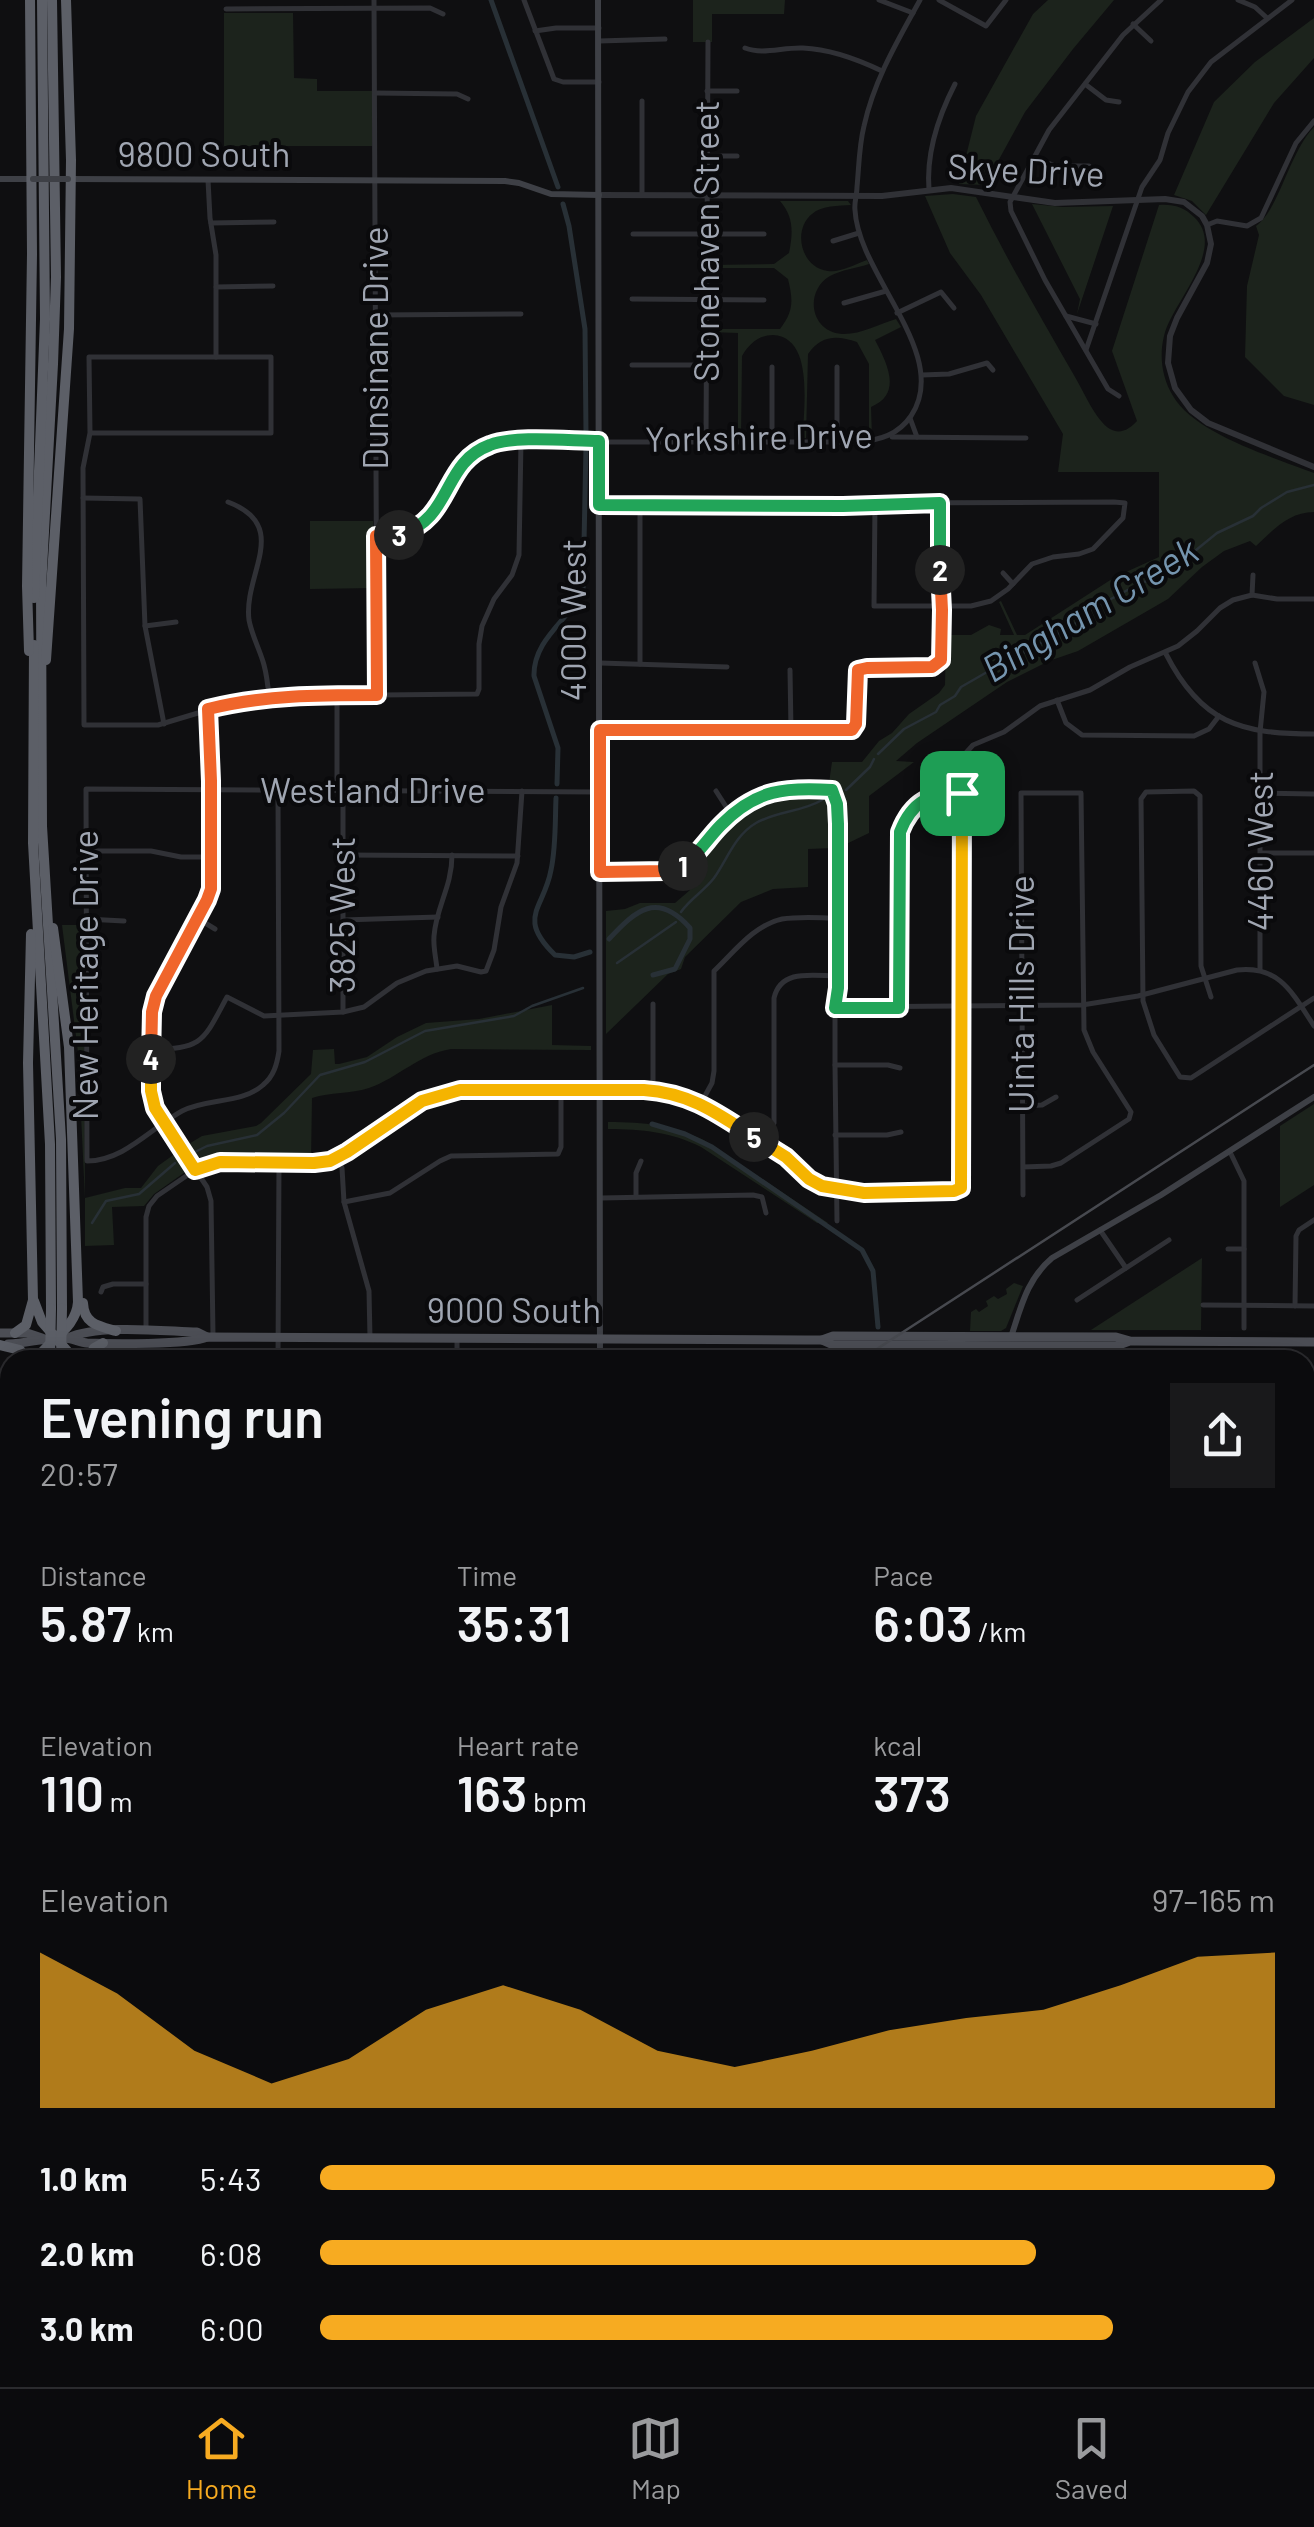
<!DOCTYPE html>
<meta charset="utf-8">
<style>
:root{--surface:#0b0b0d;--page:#19191b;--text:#f1f3f6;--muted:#9a9b9d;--line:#2b2b2e;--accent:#f7ab21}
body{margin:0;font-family:Barlow,sans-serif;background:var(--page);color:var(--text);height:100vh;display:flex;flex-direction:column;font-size:38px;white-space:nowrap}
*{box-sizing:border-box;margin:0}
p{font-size:32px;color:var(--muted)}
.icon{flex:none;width:55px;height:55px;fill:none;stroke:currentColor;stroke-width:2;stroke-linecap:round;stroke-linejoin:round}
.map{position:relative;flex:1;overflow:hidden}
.drawer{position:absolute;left:0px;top:1350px;width:1315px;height:1038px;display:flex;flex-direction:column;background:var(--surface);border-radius:30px 30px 0 0;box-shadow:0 5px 25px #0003,0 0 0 2px var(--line)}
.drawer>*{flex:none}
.pin{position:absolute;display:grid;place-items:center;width:85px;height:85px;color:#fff;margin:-42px;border-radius:20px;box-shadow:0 5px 15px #0006}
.km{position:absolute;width:50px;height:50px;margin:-25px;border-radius:50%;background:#222;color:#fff;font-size:28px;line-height:50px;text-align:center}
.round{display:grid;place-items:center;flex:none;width:105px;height:105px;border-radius:0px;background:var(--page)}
.headline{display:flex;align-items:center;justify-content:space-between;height:170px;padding:0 40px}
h1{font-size:55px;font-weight:600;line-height:75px}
.metrics{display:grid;grid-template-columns:repeat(3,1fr);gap:15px;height:170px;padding:10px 40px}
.metrics div{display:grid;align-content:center}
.metrics b{font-size:50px;font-weight:600}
.metrics small{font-size:28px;font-weight:400}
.metrics p{font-size:28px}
.chart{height:280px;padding:20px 40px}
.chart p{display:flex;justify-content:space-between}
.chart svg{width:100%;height:180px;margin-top:10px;fill:var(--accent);opacity:.7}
ul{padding:0 40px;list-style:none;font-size:32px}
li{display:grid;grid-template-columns:160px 120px 1fr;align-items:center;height:75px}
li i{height:25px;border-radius:12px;background:var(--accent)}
.tabs{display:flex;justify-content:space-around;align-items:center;height:140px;border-top:2px solid var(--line);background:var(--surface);font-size:28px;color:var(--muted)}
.tabs a{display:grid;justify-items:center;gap:5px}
.tabs .selected{color:var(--accent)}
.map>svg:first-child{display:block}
.green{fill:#1c231c}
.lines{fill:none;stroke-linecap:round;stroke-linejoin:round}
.stream{stroke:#283036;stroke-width:2.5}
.canal{stroke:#283036;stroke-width:5}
.minor{stroke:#303136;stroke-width:5}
.tertiary{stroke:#303136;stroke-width:6}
.secondary{stroke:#3e4046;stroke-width:6}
.primary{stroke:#4c4e55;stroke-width:9}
.motorway{stroke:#5c5f67;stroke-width:10}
.tram{stroke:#47494f;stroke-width:2.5}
.rail-casing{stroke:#47494f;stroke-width:6}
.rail{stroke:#0a0a0c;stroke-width:2.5;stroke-dasharray:8;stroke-linecap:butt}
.secondary-bridge{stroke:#3e4046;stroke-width:6}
.motorway-bridge{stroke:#5c5f67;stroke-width:10}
.split-1-casing{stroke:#fff;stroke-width:20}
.split-2-casing{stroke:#fff;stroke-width:20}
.split-3-casing{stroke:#fff;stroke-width:20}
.split-4-casing{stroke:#fff;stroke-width:20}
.split-5-casing{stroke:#fff;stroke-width:20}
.split-6-casing{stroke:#fff;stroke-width:20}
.split-1{stroke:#22a559;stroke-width:12}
.split-2{stroke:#f0652b;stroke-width:12}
.split-3{stroke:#22a559;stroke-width:12}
.split-4{stroke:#f0652b;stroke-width:12}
.split-5{stroke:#f5b400;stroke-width:12}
.split-6{stroke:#f5b400;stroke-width:12}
.labels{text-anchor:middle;stroke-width:8;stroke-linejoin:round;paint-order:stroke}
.street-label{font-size:35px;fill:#a0a6b2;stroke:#0a0a0c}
.water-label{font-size:38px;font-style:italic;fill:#7595af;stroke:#0a0a0c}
</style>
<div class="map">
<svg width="1314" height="2387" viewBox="0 0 1314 2387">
<rect width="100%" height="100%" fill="#0f0f11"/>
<!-- green -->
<g class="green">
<path d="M693 0H785L784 14H712V42H693Z"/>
<path d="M1048 0H1114L1073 49 1025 112 985 185 959 184 976 116 1033 14Z"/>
<path d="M224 13H293L294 78 317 79V91H372V146H224Z"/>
<path d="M1314 18V58L1274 103 1206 215 1192 201 1174 195 1214 102 1255 62Z"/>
<path d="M1314 127V405L1284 396 1245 357 1247 286 1259 235 1256 226C1279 210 1289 153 1314 127Z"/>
<path d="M953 194 976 197C1006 258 1041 318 1075 377 1083 390 1096 421 1110 429 1120 435 1130 429 1137 421L1112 351 1159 205C1173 204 1184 207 1194 217 1228 249 1172 302 1164 336 1159 356 1162 378 1173 396 1195 434 1273 457 1314 473V512C1289 512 1273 530 1256 546L1250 541 1224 551 1202 567 1168 599 1078 651 1049 661 1007 682 917 743 896 761 914 762 869 796V833L842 846 840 793 837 787 829 783 832 762H862L879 741 892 733 909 714 939 693 945 685 946 635H971L989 625 1001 629 1000 635H1014L999 602 1001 601 1017 635H1025L1115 577 1159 557V472H1058L1063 434 981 295 950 253 925 196Z"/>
<path d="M780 201H848L851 205C839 206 822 205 812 214 792 230 801 268 828 271 839 273 856 264 867 260L869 264C857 268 841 270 830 276 804 291 810 332 842 334 859 335 880 324 896 319L901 327 875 340C887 363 903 394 871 407L872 437 869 438V364L857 342C837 335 821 335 808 354L806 438H803C803 410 815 337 773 335 759 335 749 344 742 356L741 438H738V333L710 332V329H780C794 311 793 300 788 279L774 268H710V265L774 264 789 253C793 233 794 217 780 201Z"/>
<path d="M1032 204 1063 207 1113 206 1077 314 1080 299Z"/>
<path d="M310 521H373L374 588 310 589Z"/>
<path d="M782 793 823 794 832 800 834 848 808 849V887L773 889 741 902 685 957 681 969 668 974 606 1034V911L625 909 640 903H675L690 890 685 871C701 859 711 841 725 827 738 813 763 797 782 793Z"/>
<path d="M62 925H84L85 1198 125 1188H141L158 1166 176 1153 188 1170 154 1194 144 1206 112 1207 114 1245 85 1246V1199L78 1052Z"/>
<path d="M552 1005V1045L591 1046V1050L451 1049C419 1054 398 1078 369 1088 350 1094 331 1092 312 1098L311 1160 218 1159 199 1163 187 1145 202 1136 256 1126 261 1123 311 1074 313 1050 334 1049 335 1064H339L367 1057 397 1037 426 1023 479 1019Z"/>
<path d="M1314 1104V1185L1280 1207V1126Z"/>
<path d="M608 1122C646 1122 670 1125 704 1140L828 1223H817L701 1147C671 1132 642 1129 608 1129Z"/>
<path d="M1202 1258 1201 1330H1091Z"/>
<path d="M1014 1283 1023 1286 1006 1328 1001 1331H970L971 1312 976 1309 979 1312 988 1306 986 1301 994 1296 998 1299 1007 1294 1006 1289Z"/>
<rect x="0" y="2058" width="10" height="143"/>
</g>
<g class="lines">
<!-- stream -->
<g class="stream">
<path d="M878 754 904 729 936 712 940 705 955 696 961 687 1001 664 1021 655 1032 646 1053 639 1062 630 1076 623 1083 614 1137 585 1169 572 1217 533 1253 516 1261 508 1287 492 1314 485"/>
<path d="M846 790 870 767 874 759"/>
<path d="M681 912C690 899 704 891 714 878 727 860 735 835 756 823 777 811 802 812 822 800"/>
<path d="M617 963 676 922"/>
<path d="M195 1152 207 1146 257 1135 284 1113 320 1075 365 1062 425 1031 514 1016 532 1006 583 988"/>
<path d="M92 1223 106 1201 139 1194 175 1163"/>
</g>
<!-- canal -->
<g class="canal">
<path d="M491 0 558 187"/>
<path d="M563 204 569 226 585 329 586 434"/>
<path d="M557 784 558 748 534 676C533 640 568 620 583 592L586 446"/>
<path d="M556 798C555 822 556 847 551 870 544 909 516 917 555 955L574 957 590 952"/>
<path d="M609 939C636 910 657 891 690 928V939L675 969 653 975"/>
<path d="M652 1124 685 1134 712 1147 862 1250 873 1271 878 1327"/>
<path d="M0 1734 4 1736"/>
<path d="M229 2378 231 2387"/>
</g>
<!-- minor -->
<g class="minor">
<path d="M374 0 377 695"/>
<path d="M524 0 554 79 563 82H599"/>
<path d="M879 0 913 13"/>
<path d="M939 0 986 26 1006 0"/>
<path d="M1238 0 1255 7 1267 18"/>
<path d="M226 9 430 8 443 14"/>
<path d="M1133 24 1151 41"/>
<path d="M535 31 556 28H599"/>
<path d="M599 41 665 39"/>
<path d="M745 48C763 55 783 47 803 48 828 49 859 60 882 71"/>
<path d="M1085 84 1106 100 1119 102"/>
<path d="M707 91H737"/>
<path d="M375 93 457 94 468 99"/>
<path d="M707 156H737"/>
<path d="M1034 157 1055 166H1089"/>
<path d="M208 180 210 218 216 255V357"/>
<path d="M929 190C926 152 938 117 955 84"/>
<path d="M642 195V101"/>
<path d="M211 223 274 222"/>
<path d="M1207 225 1217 221 1247 226 1261 218 1296 143 1314 121"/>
<path d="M633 234H764"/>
<path d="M833 241 859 233"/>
<path d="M216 287 273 286"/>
<path d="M632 299 764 300"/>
<path d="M844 303 886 291"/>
<path d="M897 313 941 292 954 308"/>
<path d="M376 315 521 314"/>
<path d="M1066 316 1096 324"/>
<path d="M1086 350 1142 187 1160 160 1168 133 1188 92 1211 62 1292 0"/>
<path d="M632 365H707"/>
<path d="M922 375 949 374 987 363 993 370"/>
<path d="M1119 396 1108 389 1045 280 1011 211 1010 202 1049 130 1123 35 1161 0"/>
<path d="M910 418 917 437"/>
<path d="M90 433H271V357H89L90 433 83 468 84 725H158L228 704 283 696 477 694 479 689V644L482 626 494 599 512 575 519 555 521 441"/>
<path d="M892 437 1026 438"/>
<path d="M706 441 708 42"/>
<path d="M772 441V367"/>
<path d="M837 442V367"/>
<path d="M83 498 140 499 145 626 164 724"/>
<path d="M228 502C292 526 243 574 249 620 252 636 260 650 264 665 267 676 268 686 269 697"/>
<path d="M599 505 843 506C856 505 870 503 883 503L1114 502 1125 503 1123 518 1093 549 1079 554 1053 557 1032 564 1008 589 991 601 971 606H874L875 503"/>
<path d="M640 507V664"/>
<path d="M376 537C458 537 434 461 498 442H858C880 440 898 435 911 416 952 355 858 275 855 210 854 202 857 195 857 187 859 166 859 146 864 126 874 80 898 40 920 0"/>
<path d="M1003 573 1013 584"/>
<path d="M1252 595 1253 575"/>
<path d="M145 626 176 622"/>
<path d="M1166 654C1201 723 1241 734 1314 734"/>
<path d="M600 663 727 667"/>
<path d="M1255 663 1264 692 1260 732V970"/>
<path d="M790 670 791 730"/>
<path d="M337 695V785L343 796V1012"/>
<path d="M1057 700 1066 723 1082 735 1194 736 1209 729 1219 716"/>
<path d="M207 709 211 781V889L207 900 156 996 151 1022 153 1101 160 1117 207 1187 211 1201 213 1335"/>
<path d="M600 730H852L856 724 858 670 867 668 932 667 941 660 940 504"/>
<path d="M278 791 279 1051C277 1064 274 1076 263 1085 242 1104 207 1098 182 1111 151 1128 124 1161 87 1161L86 789 600 792"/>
<path d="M716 791 732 816"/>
<path d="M1260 793 1314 794"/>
<path d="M86 851H151L181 857H211"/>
<path d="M1262 853H1314"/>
<path d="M343 855 518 856"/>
<path d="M601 871 674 870 691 861 732 816 764 795 779 790H832L837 804 838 824V988L835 1007V1065L837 1221"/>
<path d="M197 918 215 929"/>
<path d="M86 919 124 921"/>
<path d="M343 920 438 917"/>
<path d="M437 969C436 958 433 947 434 936 436 907 452 887 452 855"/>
<path d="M1211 997 1201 966 1200 796 1194 791 1146 792 1141 799 1143 1001 1154 1035 1180 1077 1191 1078 1314 998"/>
<path d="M653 1004V1091"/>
<path d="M835 1007 1082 1005 1138 996 1237 970C1280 965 1293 994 1314 1026"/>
<path d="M899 1007 900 832C912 801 930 793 961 793"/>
<path d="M151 1049C204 1049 203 1041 227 997L264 1016 343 1012 364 1007 397 983 426 971 457 966 481 972 486 971 494 950 501 907 517 863 522 791"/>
<path d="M835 1065H888L900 1068"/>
<path d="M701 1103 712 1083 714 1071V971C734 952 754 925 782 919 800 916 820 918 838 918"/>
<path d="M1023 1106 1042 1105 1056 1097"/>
<path d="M835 1135H887L901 1132"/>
<path d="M764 1143 774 1123V998C781 968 814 976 838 976"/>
<path d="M1230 1152 1244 1181V1328"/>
<path d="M338 1158 342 1168 344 1202 369 1291 370 1338"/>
<path d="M1023 1167 1051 1166 1061 1163 1129 1119 1131 1112 1093 1052 1084 1030 1081 793H1021L1023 1195"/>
<path d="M636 1197V1173L641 1161"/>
<path d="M601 1198 753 1195 762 1197 766 1213"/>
<path d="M344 1202 390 1193 440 1161 451 1156 558 1154 561 1147V1090"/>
<path d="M1100 1230 1126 1268"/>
<path d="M1228 1249H1244"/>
<path d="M101 1292 103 1287 113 1284H146"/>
<path d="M1077 1300 1169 1240"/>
<path d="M1203 1305 1314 1306"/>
<path d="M1295 1306 1296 1236 1299 1230 1314 1220"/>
<path d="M146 1328V1217L149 1206 157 1196 195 1170 208 1164 220 1162 315 1163 338 1158 423 1101 446 1092 472 1089 644 1090C697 1093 747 1129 789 1160 799 1167 807 1179 819 1185 843 1196 930 1195 958 1190L962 1184 961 763 964 755 973 745 1004 732 1040 706 1090 690 1130 667 1178 646 1197 631 1220 608 1233 600 1252 595 1277 599H1314"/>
<path d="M278 1360 279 1162"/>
<path d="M457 1360V1339"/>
<path d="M1305 1467H1314"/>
<path d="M1305 1578H1314"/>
<path d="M1305 1642H1314"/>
<path d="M1305 1701H1314"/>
<path d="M0 1755 10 1733"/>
<path d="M1305 1764 1314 1765"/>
<path d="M0 1768 10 1792"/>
<path d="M1305 1824H1314"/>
<path d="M1305 1887H1314"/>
<path d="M1305 2072H1314"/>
<path d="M1305 2089 1314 2113"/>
<path d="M89 2378 90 2387"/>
<path d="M309 2378 312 2387"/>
</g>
<!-- tertiary -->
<g class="tertiary">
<path d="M599 195 882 196 951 188 1055 203 1165 199 1184 202 1202 216 1207 225 1211 244 1207 263 1177 318 1170 336 1168 363 1175 388 1191 410 1208 423 1314 467"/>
<path d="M0 1796 10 1792"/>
<path d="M1031 2387V2378"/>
</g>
<!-- secondary -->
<g class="secondary">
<path d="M598 0 600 1360"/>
<path d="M0 179H33"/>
<path d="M68 179 505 181 519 183 551 194 599 195"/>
<path d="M1011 1337C1021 1307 1027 1279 1052 1258L1161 1195 1314 1097"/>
<path d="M600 2387V2378"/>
</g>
<!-- primary -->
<g class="primary">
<path d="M0 1333H27L42 1338"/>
<path d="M68 1338C99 1324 162 1331 197 1332L207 1337"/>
<path d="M822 1340 833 1345 1116 1346 1127 1342"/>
<path d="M8 1344C27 1344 44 1337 63 1338 71 1338 79 1342 87 1343 110 1344 188 1345 207 1337L805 1340H822L833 1336 1116 1337 1130 1341 1314 1342"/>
</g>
<!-- motorway -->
<g class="motorway">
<path d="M52 0 56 277 53 364 41 588 42 826 61 1139 62 1308"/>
<path d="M34 598 45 319 42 0"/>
<path d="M34 645 33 843 50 1144 51 1308"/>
<path d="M29 651 27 586 32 254 30 0"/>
<path d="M46 660 69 329 71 160 66 0"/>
<path d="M34 1301 42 1322 75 1360"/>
<path d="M83 1303C84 1324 98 1326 116 1331"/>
<path d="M15 1333 26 1325 33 1300 28 1063 31 934"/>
<path d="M0 1345 20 1350 28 1360"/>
<path d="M36 1360C49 1339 76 1329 78 1302L69 1047 53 928"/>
<path d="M88 1360 94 1348 103 1343"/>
<path d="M35 2387V2378"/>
<path d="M48 2387V2378"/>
</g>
<!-- tram -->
<g class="tram">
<path d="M860 1360 1314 1065"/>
<path d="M0 1780 10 1776"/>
</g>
<defs>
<g id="rail">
<path d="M1305 2210 1314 2236"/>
<path d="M1305 2253 1314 2280"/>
</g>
</defs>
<!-- rail casing -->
<use href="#rail" class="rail-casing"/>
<!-- rail -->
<use href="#rail" class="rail"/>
<!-- secondary-bridge -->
<path class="secondary-bridge" d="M33 179H68"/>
<!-- motorway-bridge -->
<g class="motorway-bridge">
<path d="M50 1360 51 1308"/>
<path d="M61 1360 62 1308"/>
</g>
</g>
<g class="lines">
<defs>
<path id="split-1" d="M683 866C698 855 708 838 721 825 756 789 786 787 832 790L837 804 838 824V988L835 1008H899L900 832C912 801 930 793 962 793"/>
<path id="split-2" d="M683 866 666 871 600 872V730H852L856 724 858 670 867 668 932 667 941 660 942 610 940 570"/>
<path id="split-3" d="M399 535C454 518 441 463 490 445 515 435 571 441 599 441V505L843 506 940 503V570"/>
<path id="split-4" d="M151 1059 152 1012 156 996 207 900 211 889V781L208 709C264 695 319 695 377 695L376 536 399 535"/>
<path id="split-5" d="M151 1059V1091L155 1108 195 1170 220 1162 314 1163 330 1161 347 1152 422 1101 460 1090H644C690 1093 717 1113 754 1137"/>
<path id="split-6" d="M754 1137 786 1157 809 1179 822 1186 864 1193 954 1191 961 1188 962 793"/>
</defs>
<!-- split-1 casing -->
<use href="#split-1" class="split-1-casing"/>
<!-- split-2 casing -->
<use href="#split-2" class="split-2-casing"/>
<!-- split-3 casing -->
<use href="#split-3" class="split-3-casing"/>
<!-- split-4 casing -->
<use href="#split-4" class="split-4-casing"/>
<!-- split-5 casing -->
<use href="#split-5" class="split-5-casing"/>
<!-- split-6 casing -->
<use href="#split-6" class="split-6-casing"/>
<!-- split-1 -->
<use href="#split-1" class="split-1"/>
<!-- split-2 -->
<use href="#split-2" class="split-2"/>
<!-- split-3 -->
<use href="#split-3" class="split-3"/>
<!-- split-4 -->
<use href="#split-4" class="split-4"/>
<!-- split-5 -->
<use href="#split-5" class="split-5"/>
<!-- split-6 -->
<use href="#split-6" class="split-6"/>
</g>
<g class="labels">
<!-- street labels -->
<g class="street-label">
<text x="204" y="167">9800 South</text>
<text transform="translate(1026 171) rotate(3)" y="12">Skye Drive</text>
<text transform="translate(707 241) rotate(-90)" y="12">Stonehaven Street</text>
<text transform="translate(376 348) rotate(-90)" y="12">Dunsinane Drive</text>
<text transform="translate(759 438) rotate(-1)" y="12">Yorkshire Drive</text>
<text transform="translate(574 620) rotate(-90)" y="12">4000 West</text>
<text x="373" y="803">Westland Drive</text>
<text transform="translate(1261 851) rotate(-90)" y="12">4460 West</text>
<text transform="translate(343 915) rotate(-90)" y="12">3825 West</text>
<text transform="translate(86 975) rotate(-90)" y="12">New Heritage Drive</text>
<text transform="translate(1022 994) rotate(-90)" y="12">Uinta Hills Drive</text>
<text x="514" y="1323">9000 South</text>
</g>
<!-- water labels -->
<g class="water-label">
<text transform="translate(1090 610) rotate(-31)" y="13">Bingham Creek</text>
</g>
</g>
</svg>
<div class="pin" style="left:962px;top:793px;background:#1e9e55"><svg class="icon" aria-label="arrive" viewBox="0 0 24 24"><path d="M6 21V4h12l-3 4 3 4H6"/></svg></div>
<b class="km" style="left:683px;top:866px">1</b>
<b class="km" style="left:940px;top:570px">2</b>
<b class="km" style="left:399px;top:535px">3</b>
<b class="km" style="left:151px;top:1059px">4</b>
<b class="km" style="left:754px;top:1137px">5</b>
<section class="drawer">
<div class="headline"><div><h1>Evening run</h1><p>20:57</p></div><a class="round"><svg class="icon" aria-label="share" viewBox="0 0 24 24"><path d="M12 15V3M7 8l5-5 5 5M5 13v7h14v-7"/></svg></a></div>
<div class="metrics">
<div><p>Distance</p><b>5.87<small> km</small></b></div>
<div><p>Time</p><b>35:31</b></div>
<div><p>Pace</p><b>6:03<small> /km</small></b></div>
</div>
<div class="metrics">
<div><p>Elevation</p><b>110<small> m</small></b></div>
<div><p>Heart rate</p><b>163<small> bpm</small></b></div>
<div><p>kcal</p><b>373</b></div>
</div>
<div class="chart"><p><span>Elevation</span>97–165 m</p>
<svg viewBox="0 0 160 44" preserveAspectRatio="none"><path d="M0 44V6L10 16L20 30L30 38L40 32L50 20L60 14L70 20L80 30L90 34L100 30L110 25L120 22L130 20L140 14L150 7L160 6V44z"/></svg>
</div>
<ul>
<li><b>1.0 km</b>5:43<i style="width:100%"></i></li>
<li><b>2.0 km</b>6:08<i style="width:75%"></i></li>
<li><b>3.0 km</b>6:00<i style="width:83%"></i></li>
</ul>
</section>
</div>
<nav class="tabs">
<a class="selected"><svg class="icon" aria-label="home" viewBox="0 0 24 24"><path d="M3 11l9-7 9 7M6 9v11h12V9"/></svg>Home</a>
<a><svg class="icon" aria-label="map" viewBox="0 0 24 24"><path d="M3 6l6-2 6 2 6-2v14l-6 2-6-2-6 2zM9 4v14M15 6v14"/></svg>Map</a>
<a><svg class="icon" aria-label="saved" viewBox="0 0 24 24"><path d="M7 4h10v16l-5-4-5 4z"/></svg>Saved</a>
</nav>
